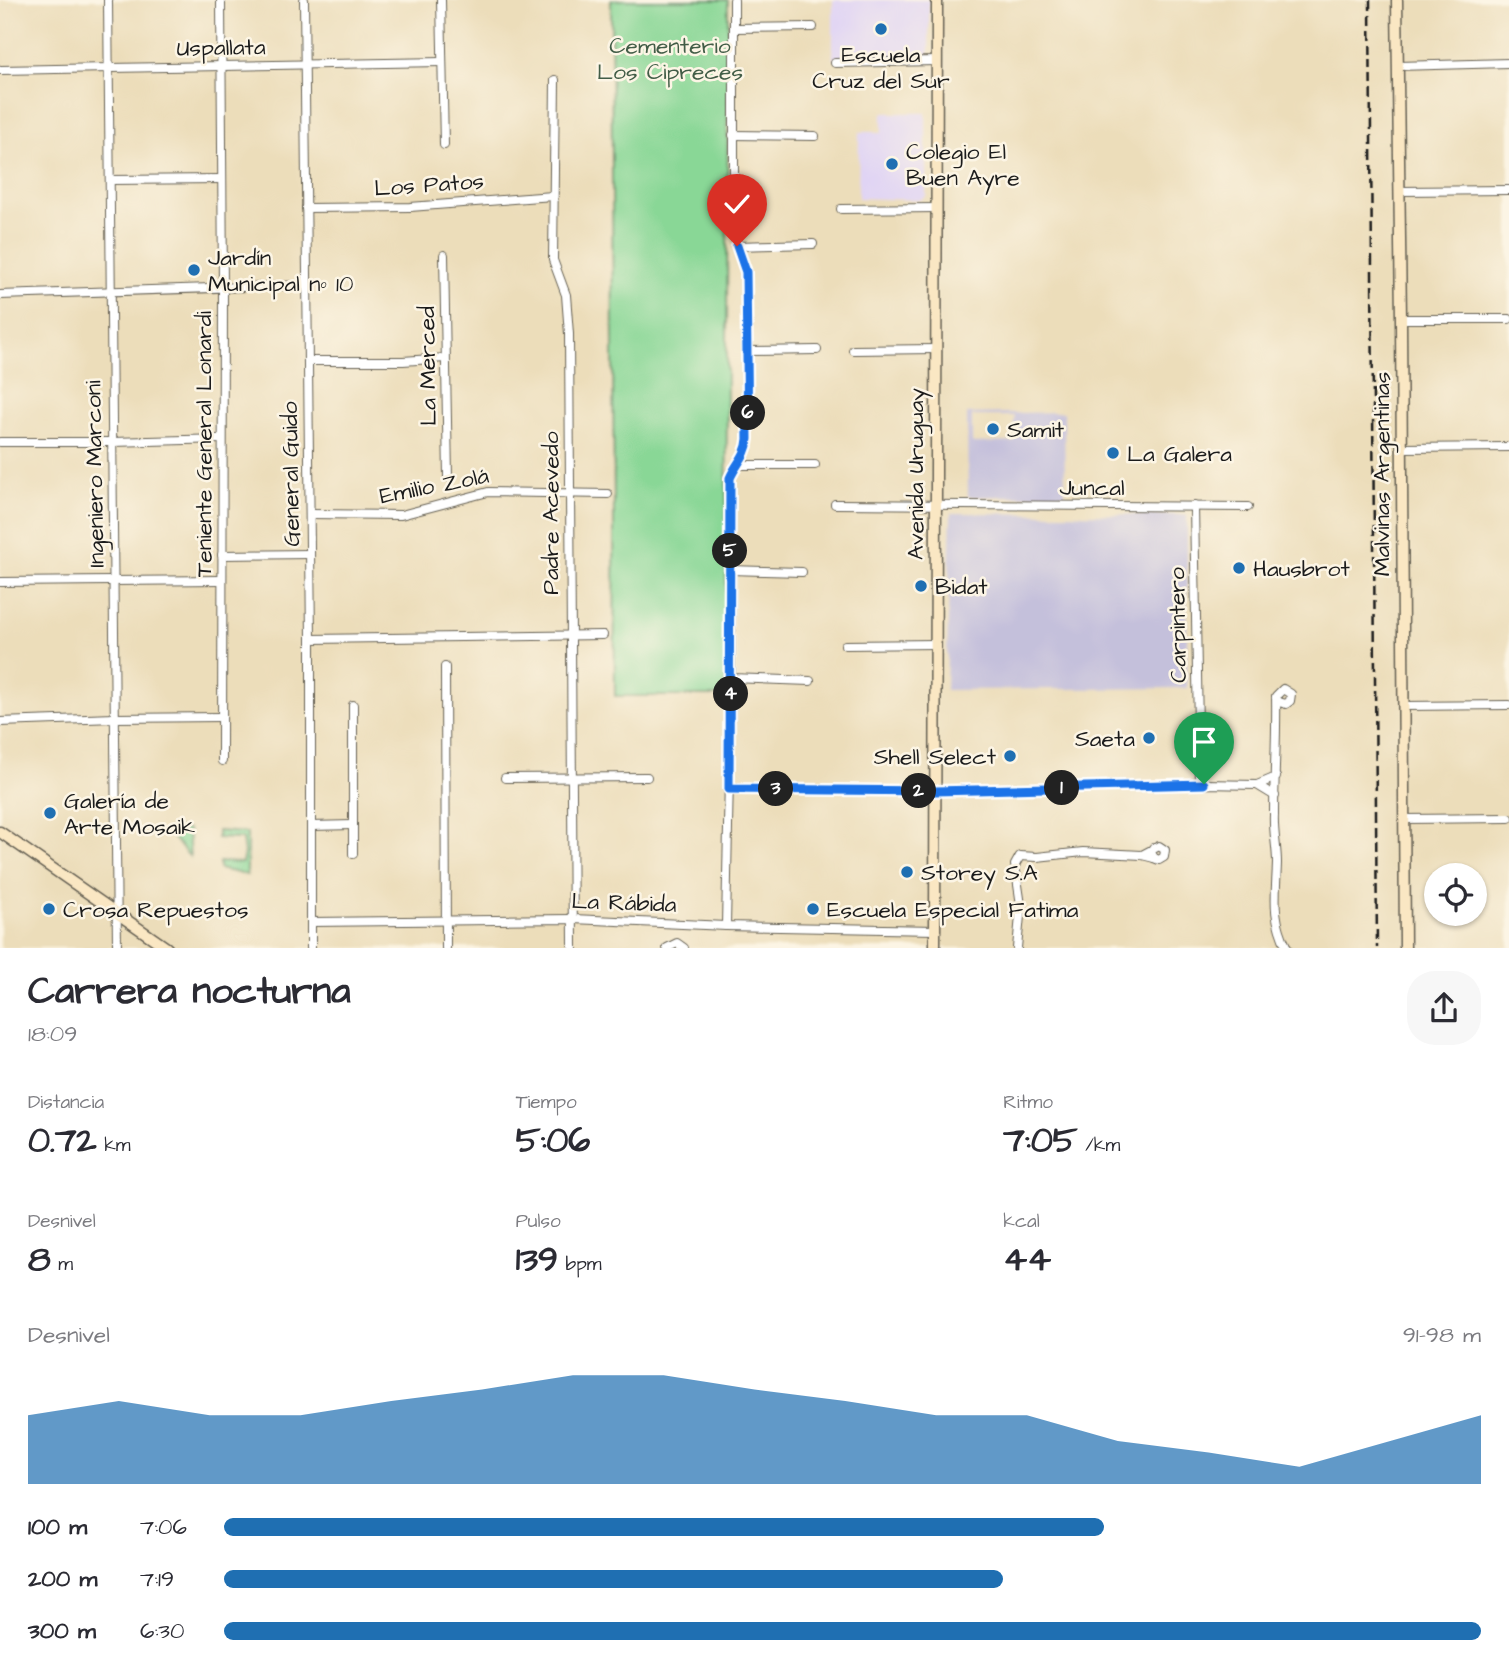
<!DOCTYPE html>
<html lang="es">
<meta charset="utf-8">
<style>
:root{--surface:#fff;--page:#f7f7f7;--text:#2b2b33;--muted:#7c7c81;--accent:#1f6fb2}
body{margin:0;font-family:"Architects Daughter",sans-serif;background:var(--page);color:var(--text);height:100vh;display:flex;flex-direction:column;font-size:26px;white-space:nowrap}
*{box-sizing:border-box;margin:0}
p{font-size:23px;color:var(--muted)}
.icon{flex:none;width:38px;height:38px;fill:none;stroke:currentColor;stroke-width:2;stroke-linecap:round;stroke-linejoin:round}
.map{position:relative;height:948px;overflow:hidden}
.panel{display:flex;flex-direction:column;background:var(--surface);flex:1}
.panel>*{flex:none}
.controls{position:absolute;left:1424px;top:863px;display:grid;gap:14px}
.controls a{display:grid;place-items:center;width:63px;height:63px;border-radius:50%;background:var(--surface);box-shadow:0 2px 5px #0004;font-size:35px}
.pin{position:absolute;display:grid;place-items:center;width:60px;height:60px;color:#fff;margin:-72px -30px;border-radius:50% 50% 50% 0;rotate:-45deg;box-shadow:0 0 7px #0007}
.pin .icon{rotate:45deg}
.km{position:absolute;width:35px;height:35px;margin:-18px;border-radius:50%;background:#222;color:#fff;font-size:19px;line-height:35px;text-align:center}
.round{display:grid;place-items:center;flex:none;width:74px;height:74px;border-radius:28px;background:var(--page)}
.headline{display:flex;align-items:center;justify-content:space-between;height:119px;padding:0 28px}
h1{font-size:38px;font-weight:700;line-height:52px}
.stats{display:grid;grid-template-columns:repeat(3,1fr);gap:10px;height:119px;padding:7px 28px}
.stats div{display:grid;align-content:center}
.stats b{font-size:35px;font-weight:700}
.stats small{font-size:19px;font-weight:400}
.stats p{font-size:19px}
.chart{height:196px;padding:14px 28px}
.chart p{display:flex;justify-content:space-between}
.chart svg{width:100%;height:126px;margin-top:7px;fill:var(--accent);opacity:.7}
ul{padding:0 28px;list-style:none;font-size:23px}
li{display:grid;grid-template-columns:112px 84px 1fr;align-items:center;height:52px}
li i{height:18px;border-radius:9px;background:var(--accent)}
.map>svg:first-child{display:block}
.built{fill:#e0d4f4}
.industrial{fill:#c4c0db;fill-rule:evenodd}
.green{fill:#89d796;stroke:#527a59;stroke-width:2}
.lines{fill:none;stroke-linecap:round;stroke-linejoin:round}
.street-casing{stroke:#656053;stroke-width:10}
.secondary-casing{stroke:#656053;stroke-width:13}
.street{stroke:#fff;stroke-width:8}
.secondary{stroke:#fae7c3;stroke-width:10}
.rail{stroke:#1c1c1c;stroke-width:2.5;stroke-dasharray:10 5;stroke-linecap:butt}
.route-casing{stroke:#fff;stroke-width:14}
.route{stroke:#1a73e8;stroke-width:9}
.poi-dot{fill:#1f6fb2;stroke:#fcf5e5;stroke-width:2.5}
.labels{text-anchor:middle;stroke-width:5;stroke-linejoin:round;paint-order:stroke}
.park-label{font-size:23px;fill:#425d47;stroke:#fcf5e5}
.street-label{font-size:23px;fill:#1c1c1c;stroke:#fcf5e5}
.poi-label{font-size:23px;fill:#1c1c1c;stroke:#fcf5e5;text-anchor:start}
</style>
<div class="map">
<svg width="1509" height="948" viewBox="0 0 1509 948">
<rect width="100%" height="100%" fill="#fcf5e5"/>
<filter id="ink" filterUnits="userSpaceOnUse"><feTurbulence type="fractalNoise" baseFrequency=".0143" numOctaves="2"/><feDisplacementMap in="SourceGraphic" scale="14" xChannelSelector="R" yChannelSelector="G"/><feConvolveMatrix kernelMatrix="1 2 1 2 8 2 1 2 1" color-interpolation-filters="sRGB"/></filter>
<filter id="wash" filterUnits="userSpaceOnUse"><feTurbulence type="fractalNoise" baseFrequency=".00686" numOctaves="4" result="noise"/><feDisplacementMap in="SourceGraphic" scale="28" xChannelSelector="R" yChannelSelector="G"/><feGaussianBlur stdDeviation="1.57" result="paint"/><feColorMatrix in="noise" values="0 0 0 0 0 0 0 0 0 0 0 0 0 0 0 0 0 1.4 0 .05"/><feComposite in="paint" operator="in"/></filter>
<g filter="url(#wash)">
<rect width="100%" height="100%" fill="#ecddba"/>
<!-- built -->
<g class="built">
<path d="M833 0H929V58L833 59Z"/>
<path d="M882 113H926V196L920 200 858 198 859 132H882Z"/>
</g>
<!-- industrial -->
<g class="industrial">
<path d="M1064 412 1065 495 968 497 967 414ZM972 416H1014V442L972 443Z"/>
<path d="M951 513 1187 515V688L946 690Z"/>
</g>
<!-- green -->
<g class="green">
<path d="M611 0H728L726 696H615Z"/>
<path d="M171 827 188 830 190 857 170 835Z"/>
<path d="M217 831 247 833V875L219 869V862L242 863 244 853 242 839 217 838Z"/>
</g>
</g>
<g filter="url(#ink)">
<g class="lines">
<defs>
<g id="street">
<path d="M108 0 117 948"/>
<path d="M221 0 223 289 222 761"/>
<path d="M304 0 311 639V948"/>
<path d="M441 0 444 145"/>
<path d="M735 28 813 27"/>
<path d="M835 63 937 61"/>
<path d="M1398 66 1509 63"/>
<path d="M0 70 442 62"/>
<path d="M555 80 553 260 566 295 569 334 573 948"/>
<path d="M733 135 815 136"/>
<path d="M110 180 222 179"/>
<path d="M1400 191 1509 190"/>
<path d="M306 208 410 207 553 196"/>
<path d="M841 209 937 208"/>
<path d="M737 246 813 244"/>
<path d="M444 255 448 477"/>
<path d="M0 295 306 285"/>
<path d="M1401 319H1509"/>
<path d="M853 350 936 349"/>
<path d="M747 351 817 350"/>
<path d="M308 361H403L445 358"/>
<path d="M0 442H112L222 439"/>
<path d="M1402 448 1509 447"/>
<path d="M736 465H815"/>
<path d="M835 504 1248 507"/>
<path d="M1194 506 1199 784"/>
<path d="M310 514 401 515 488 492 608 494"/>
<path d="M222 555 310 554"/>
<path d="M730 570 802 572"/>
<path d="M0 582 222 580"/>
<path d="M311 639 603 635"/>
<path d="M845 645 936 644"/>
<path d="M445 667 446 948"/>
<path d="M731 678 810 681"/>
<path d="M1276 698 1279 702 1286 704 1290 701 1291 694 1283 689 1276 696C1277 735 1274 775 1274 815 1273 831 1277 847 1277 863 1276 897 1271 915 1287 948"/>
<path d="M353 705V854"/>
<path d="M1403 706 1509 705"/>
<path d="M0 722 115 718 222 717"/>
<path d="M505 778 647 777"/>
<path d="M729 789 935 791 1204 784 1257 785"/>
<path d="M1275 796 1257 785 1276 777"/>
<path d="M1404 819 1509 818"/>
<path d="M311 826 353 825"/>
<path d="M1142 855 1159 846 1165 850 1164 857 1159 860 1154 858 1151 852 1153 848"/>
<path d="M311 922 573 919 726 926 935 930"/>
<path d="M726 926 731 678 730 478C736 464 747 455 748 439L746 272 734 234V0"/>
<path d="M667 948 677 943 684 948"/>
<path d="M1017 948 1021 905 1015 865 1020 856 1037 857 1083 852 1142 855 1154 858"/>
</g>
<g id="secondary">
<path d="M1397 0 1401 319 1405 948"/>
<path d="M0 832 167 948"/>
<path d="M935 948 937 0"/>
</g>
</defs>
<!-- street casing -->
<use href="#street" class="street-casing"/>
<!-- secondary casing -->
<use href="#secondary" class="secondary-casing"/>
<!-- street -->
<use href="#street" class="street"/>
<!-- secondary -->
<use href="#secondary" class="secondary"/>
<!-- rail -->
<path class="rail" d="M1370 0 1377 948"/>
</g>
</g>
<g class="lines" filter="url(#ink)">
<defs>
<path id="route" d="M737 246 746 272 748 439C747 455 736 464 730 478L729 789 935 791 1204 784"/>
</defs>
<!-- route casing -->
<use href="#route" class="route-casing"/>
<!-- route -->
<use href="#route" class="route"/>
</g>
<!-- markers -->
<g class="poi-dot">
<circle cx="881" cy="29" r="7"/>
<circle cx="892" cy="164" r="7"/>
<circle cx="194" cy="270" r="7"/>
<circle cx="993" cy="429" r="7"/>
<circle cx="1113" cy="453" r="7"/>
<circle cx="1239" cy="568" r="7"/>
<circle cx="921" cy="586" r="7"/>
<circle cx="1149" cy="738" r="7"/>
<circle cx="1010" cy="756" r="7"/>
<circle cx="50" cy="813" r="7"/>
<circle cx="907" cy="872" r="7"/>
<circle cx="49" cy="909" r="7"/>
<circle cx="813" cy="909" r="7"/>
</g>
<g class="labels">
<!-- park labels -->
<g class="park-label">
<text x="670" y="53">Cementerio<tspan x="670" dy="26">Los Cipreces</tspan></text>
</g>
<!-- street labels -->
<g class="street-label">
<text transform="translate(221 47) rotate(-1)" y="8">Uspallata</text>
<text transform="translate(429 184) rotate(-4)" y="8">Los Patos</text>
<text transform="translate(427 366) rotate(-91)" y="8">La Merced</text>
<text transform="translate(203 444) rotate(-90)" y="8">Teniente General Lonardi</text>
<text transform="translate(94 474) rotate(-91)" y="8">Ingeniero Marconi</text>
<text transform="translate(290 474) rotate(-91)" y="8">General Guido</text>
<text transform="translate(915 474) rotate(-90)" y="8">Avenida Uruguay</text>
<text transform="translate(1381 474) rotate(-90)" y="8">Malvinas Argentinas</text>
<text transform="translate(434 485) rotate(-11)" y="8">Emilio Zolá</text>
<text x="1092" y="495">Juncal</text>
<text transform="translate(550 513) rotate(-90)" y="8">Padre Acevedo</text>
<text transform="translate(1177 625) rotate(-91)" y="8">Carpintero</text>
<text transform="translate(624 902) rotate(2)" y="8">La Rábida</text>
</g>
<!-- poi labels -->
<g class="poi-label">
<text x="881" y="62" text-anchor="middle">Escuela<tspan x="881" dy="26">Cruz del Sur</tspan></text>
<text x="906" y="159">Colegio El<tspan x="906" dy="26">Buen Ayre</tspan></text>
<text x="208" y="265">Jardín<tspan x="208" dy="26">Municipal nº 10</tspan></text>
<text x="1007" y="437">Samit</text>
<text x="1127" y="461">La Galera</text>
<text x="1253" y="576">Hausbrot</text>
<text x="935" y="594">Bidat</text>
<text x="1135" y="746" text-anchor="end">Saeta</text>
<text x="996" y="764" text-anchor="end">Shell Select</text>
<text x="64" y="808">Galería de<tspan x="64" dy="26">Arte Mosaik</tspan></text>
<text x="921" y="880">Storey S.A</text>
<text x="63" y="917">Crosa Repuestos</text>
<text x="827" y="917">Escuela Especial Fatima</text>
</g>
</g>
</svg>
<div class="controls">
<a><svg class="icon" aria-label="locate" viewBox="0 0 24 24"><circle cx="12" cy="12" r="6"/><path d="M12 2v4M12 18v4M2 12h4M18 12h4"/></svg></a>
</div>
<div class="pin" style="left:1204px;top:784px;background:#1e9e55"><svg class="icon" aria-label="arrive" viewBox="0 0 24 24"><path d="M6 21V4h12l-3 4 3 4H6"/></svg></div>
<div class="pin" style="left:737px;top:246px;background:#d93025"><svg class="icon" aria-label="check" viewBox="0 0 24 24"><path d="M5 12l5 5 9-10"/></svg></div>
<b class="km" style="left:1062px;top:788px">1</b>
<b class="km" style="left:919px;top:791px">2</b>
<b class="km" style="left:776px;top:789px">3</b>
<b class="km" style="left:731px;top:694px">4</b>
<b class="km" style="left:730px;top:551px">5</b>
<b class="km" style="left:748px;top:413px">6</b>
</div>
<section class="panel">
<div class="headline"><div><h1>Carrera nocturna</h1><p>18:09</p></div><a class="round"><svg class="icon" aria-label="share" viewBox="0 0 24 24"><path d="M12 15V3M7 8l5-5 5 5M5 13v7h14v-7"/></svg></a></div>
<div class="stats">
<div><p>Distancia</p><b>0.72<small> km</small></b></div>
<div><p>Tiempo</p><b>5:06</b></div>
<div><p>Ritmo</p><b>7:05<small> /km</small></b></div>
</div>
<div class="stats">
<div><p>Desnivel</p><b>8<small> m</small></b></div>
<div><p>Pulso</p><b>139<small> bpm</small></b></div>
<div><p>kcal</p><b>44</b></div>
</div>
<div class="chart"><p><span>Desnivel</span>91–98 m</p>
<svg viewBox="0 0 160 44" preserveAspectRatio="none"><path d="M0 44V20L10 15L20 20L30 20L40 15L50 11L60 6L70 6L80 11L90 15L100 20L110 20L120 29L130 33L140 38L150 29L160 20V44z"/></svg>
</div>
<ul>
<li><b>100 m</b>7:06<i style="width:70%"></i></li>
<li><b>200 m</b>7:19<i style="width:62%"></i></li>
<li><b>300 m</b>6:30<i style="width:100%"></i></li>
</ul>
</section>
